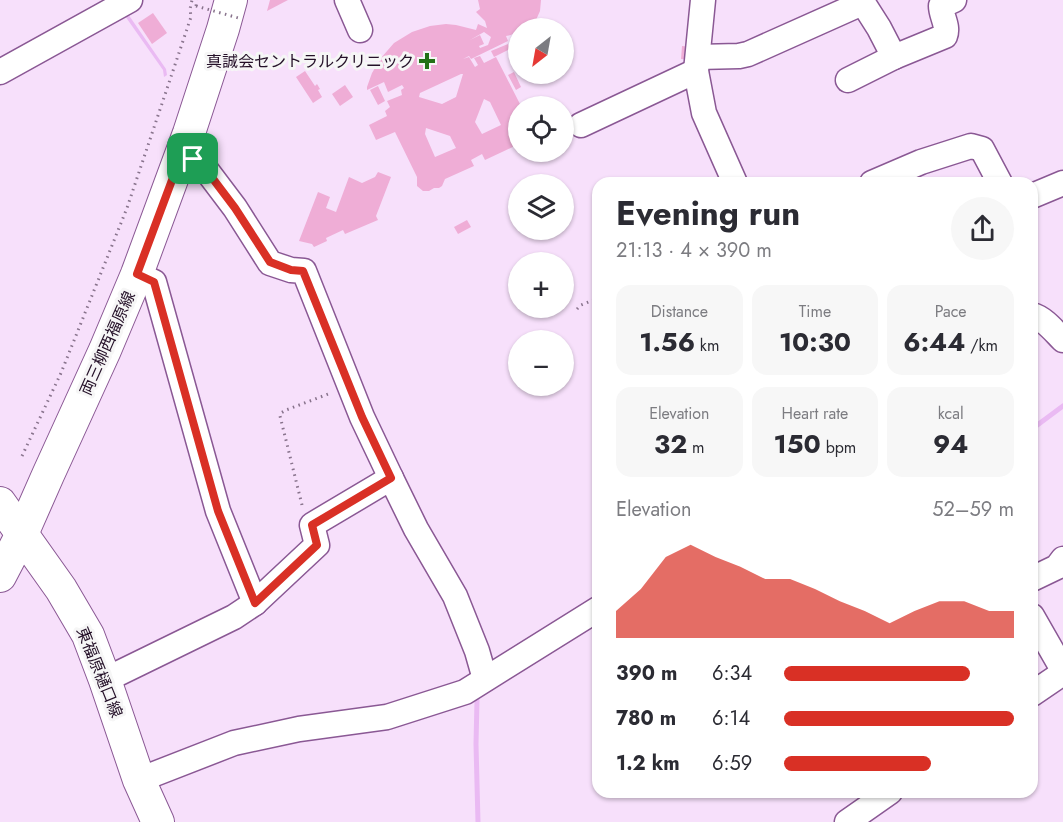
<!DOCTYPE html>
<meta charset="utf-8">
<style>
:root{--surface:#fff;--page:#f7f7f7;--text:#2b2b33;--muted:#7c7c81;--accent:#d93025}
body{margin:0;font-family:Jost,"Noto Sans JP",sans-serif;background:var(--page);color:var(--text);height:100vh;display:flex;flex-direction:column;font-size:22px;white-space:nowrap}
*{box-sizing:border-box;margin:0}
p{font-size:20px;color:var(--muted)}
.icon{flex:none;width:33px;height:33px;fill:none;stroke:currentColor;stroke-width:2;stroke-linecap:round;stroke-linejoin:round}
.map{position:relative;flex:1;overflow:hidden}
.drawer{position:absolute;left:592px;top:177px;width:446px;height:621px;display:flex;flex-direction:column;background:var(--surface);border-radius:18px;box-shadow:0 2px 4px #0004}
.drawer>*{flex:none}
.needle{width:39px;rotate:211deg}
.tools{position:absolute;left:508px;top:18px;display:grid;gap:12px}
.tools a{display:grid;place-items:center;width:66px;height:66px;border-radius:50%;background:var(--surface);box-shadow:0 2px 4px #0004;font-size:30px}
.pin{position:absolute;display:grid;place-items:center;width:51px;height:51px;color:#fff;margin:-26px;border-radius:12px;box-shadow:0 3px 9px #0006}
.round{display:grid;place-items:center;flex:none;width:63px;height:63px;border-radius:32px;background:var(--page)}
.summary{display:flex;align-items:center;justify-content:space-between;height:102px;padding:0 24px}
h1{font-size:33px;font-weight:700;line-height:45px}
.figures{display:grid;grid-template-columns:repeat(3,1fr);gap:9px;height:102px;padding:6px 24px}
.figures div{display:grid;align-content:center;border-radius:15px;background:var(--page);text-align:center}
.figures b{font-size:26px;font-weight:700}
.figures small{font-size:16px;font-weight:400}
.figures p{font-size:16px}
.chart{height:168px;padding:12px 24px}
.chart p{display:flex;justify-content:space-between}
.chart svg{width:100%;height:108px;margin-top:6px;fill:var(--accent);opacity:.7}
ul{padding:0 24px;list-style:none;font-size:20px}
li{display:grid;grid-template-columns:96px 72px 1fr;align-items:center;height:45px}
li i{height:15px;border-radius:8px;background:var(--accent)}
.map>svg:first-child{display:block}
.water{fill:#eabaf3}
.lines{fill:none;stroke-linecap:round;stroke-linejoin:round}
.stream{stroke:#eabaf3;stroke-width:5}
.building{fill:#efadd6;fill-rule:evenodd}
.minor-casing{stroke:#8a5894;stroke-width:27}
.major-casing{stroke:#8a5894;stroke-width:34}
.path{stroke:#88738c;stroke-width:3;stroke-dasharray:1.5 4.5;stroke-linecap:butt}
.minor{stroke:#fff;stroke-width:24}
.major{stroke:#fff;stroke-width:32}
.path-bridge{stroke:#88738c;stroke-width:3;stroke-dasharray:1.5 4.5;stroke-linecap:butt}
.route-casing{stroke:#fff;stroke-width:12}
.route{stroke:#d93025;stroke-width:8}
.poi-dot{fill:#237116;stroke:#f6f6f6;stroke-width:2}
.labels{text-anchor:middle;stroke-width:6;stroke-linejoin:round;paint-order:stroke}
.poi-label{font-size:16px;fill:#241028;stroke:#f6f6f6;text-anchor:end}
.street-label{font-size:16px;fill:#241028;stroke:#f6f6f6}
</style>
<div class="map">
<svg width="1063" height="822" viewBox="0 0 1063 822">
<rect width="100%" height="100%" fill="#f7e0fb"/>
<!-- water -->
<path class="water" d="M128 14 166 69 167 75 164 77 163 70 125 16Z"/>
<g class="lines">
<!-- stream -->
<g class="stream">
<path d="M1032 429 1063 406"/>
<path d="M475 692 477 700 476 744 478 822"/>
</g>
</g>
<!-- building -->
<g class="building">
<path d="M270 0H288L267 11Z"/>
<path d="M478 0H541L540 11 536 20 531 25 529 24 525 28 523 27 511 35 506 36 508 41 471 59 469 56 463 59 469 57 475 67 478 65 474 58 480 56 484 63 496 57 521 106H519V144L485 160 482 154 471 160 474 166 445 179 442 186 439 188H434L429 191H423L417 186V177L395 132 376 140 369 125 387 116 385 111 390 107 387 101 402 95 401 90 404 88 402 85 388 92 384 82 367 90V87L372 73 381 58 394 43 412 32 430 26 446 24 456 25 476 30 478 24 487 28 485 21 476 12 480 9ZM484 32 491 37 488 45 480 48 479 46 484 44 480 35 470 40ZM461 74H463L456 97 442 104 419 97 420 93ZM484 99 490 102 501 125 482 134 475 122ZM426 128 450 136 456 148 435 157 425 134Z"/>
<path d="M153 13 167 33 152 44 138 23Z"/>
<path d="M508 44 510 49 494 57 491 51Z"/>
<path d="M682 46 692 47 691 60 681 59Z"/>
<path d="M305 71 315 86 317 84 320 89 318 90 322 97 313 103 296 77Z"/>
<path d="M514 72 521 87 516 90 508 75Z"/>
<path d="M345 85 353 97 340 106 332 94Z"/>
<path d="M378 86 385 101 378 105 370 90Z"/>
<path d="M378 172 391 177 376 216 378 220 345 234 343 230 326 238 327 241 314 247 312 244 299 241 318 192 330 197 326 208 336 212 349 177 362 183 375 177Z"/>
<path d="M467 220 471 227 458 234 454 227Z"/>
</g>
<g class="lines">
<defs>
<g id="minor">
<path d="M347 0 360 30"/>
<path d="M703 0 696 71 704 113 735 183"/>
<path d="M857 0 860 4 865 6 879 28 894 57 945 36C949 26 941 16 941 6L954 0"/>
<path d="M698 57 739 56 748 54 860 4"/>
<path d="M0 72 130 0"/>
<path d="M848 80 894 57"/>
<path d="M581 125 696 71"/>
<path d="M181 156 196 160 201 163 235 208 270 263 291 270 304 271 362 417 391 478"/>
<path d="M872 183 921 162 971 146 982 149 1000 183"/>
<path d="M1032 196 1063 183"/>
<path d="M137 274 154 282 218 511 255 603"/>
<path d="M1032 315C1044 318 1054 331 1063 340"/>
<path d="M1032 579 1057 567 1063 559"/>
<path d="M1032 616 1063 670"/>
<path d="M105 680 234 617 255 603 317 545 312 525 391 478 416 529 455 596 477 651 485 679"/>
<path d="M1032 694 1063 673"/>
<path d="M139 780 234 743 299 729 387 717 465 692 598 609"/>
<path d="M847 822 890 792"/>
</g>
<g id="major">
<path d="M0 503 61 589 88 635 105 680 139 780 158 822"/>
<path d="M0 576 22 534 48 475 105 350 137 274 189 133 223 29 231 0"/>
</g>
</defs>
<!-- minor casing -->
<use href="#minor" class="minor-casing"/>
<!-- major casing -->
<use href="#major" class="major-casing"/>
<!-- path -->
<g class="path">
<path d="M196 6 197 0"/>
<path d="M577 309 581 305 598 298"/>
<path d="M22 456 61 373 127 208 191 17 190 9 192 0"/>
<path d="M302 505 280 416 281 413 286 410 331 393"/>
</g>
<!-- minor -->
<use href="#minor" class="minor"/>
<!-- major -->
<use href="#major" class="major"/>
<!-- path-bridge -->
<path class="path-bridge" d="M196 6 242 19"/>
</g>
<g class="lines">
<defs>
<path id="route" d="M181 156 196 160 201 163 235 208 270 262 291 270 303 271 362 417 391 478 312 525 317 545 255 603 218 511 154 282 137 274Z"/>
</defs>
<!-- route casing -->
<use href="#route" class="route-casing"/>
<!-- route -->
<use href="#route" class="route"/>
</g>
<!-- markers -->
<path class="poi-dot" d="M424 52h6v6h6v6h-6v6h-6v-6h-6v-6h6z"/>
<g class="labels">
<!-- poi labels -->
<g class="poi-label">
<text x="414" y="67">真誠会セントラルクリニック</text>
</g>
<!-- street labels -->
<g class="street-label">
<text transform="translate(107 343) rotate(-66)" y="6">両三柳西福原線</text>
<text transform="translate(100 672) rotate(68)" y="6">東福原樋口線</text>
</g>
</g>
</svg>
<div class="tools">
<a><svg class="needle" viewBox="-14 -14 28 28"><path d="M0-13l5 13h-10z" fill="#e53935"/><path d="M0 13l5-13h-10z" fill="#7c7c81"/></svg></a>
<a><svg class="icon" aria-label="locate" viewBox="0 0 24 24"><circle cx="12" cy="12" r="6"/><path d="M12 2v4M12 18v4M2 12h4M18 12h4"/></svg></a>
<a><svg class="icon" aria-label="layers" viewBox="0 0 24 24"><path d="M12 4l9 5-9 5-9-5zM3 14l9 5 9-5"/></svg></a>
<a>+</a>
<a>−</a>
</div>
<div class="pin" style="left:193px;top:159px;background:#1e9e55"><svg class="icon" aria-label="arrive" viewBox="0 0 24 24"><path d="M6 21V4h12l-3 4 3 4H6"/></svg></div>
<section class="drawer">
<div class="summary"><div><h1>Evening run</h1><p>21:13 · 4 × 390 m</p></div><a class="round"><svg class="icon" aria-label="share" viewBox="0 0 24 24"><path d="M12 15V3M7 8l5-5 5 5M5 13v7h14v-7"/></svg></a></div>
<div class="figures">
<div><p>Distance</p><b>1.56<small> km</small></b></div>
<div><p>Time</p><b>10:30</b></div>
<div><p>Pace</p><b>6:44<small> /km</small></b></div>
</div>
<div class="figures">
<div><p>Elevation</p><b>32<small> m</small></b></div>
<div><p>Heart rate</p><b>150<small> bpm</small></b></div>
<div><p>kcal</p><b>94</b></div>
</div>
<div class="chart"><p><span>Elevation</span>52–59 m</p>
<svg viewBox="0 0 160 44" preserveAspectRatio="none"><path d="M0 44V33L10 24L20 11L30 6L40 11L50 15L60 20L70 20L80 24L90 29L100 33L110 38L120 33L130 29L140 29L150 33L160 33V44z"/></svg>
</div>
<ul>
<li><b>390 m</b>6:34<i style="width:81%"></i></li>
<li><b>780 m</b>6:14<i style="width:100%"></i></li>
<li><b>1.2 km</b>6:59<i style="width:64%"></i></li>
</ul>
</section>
</div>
